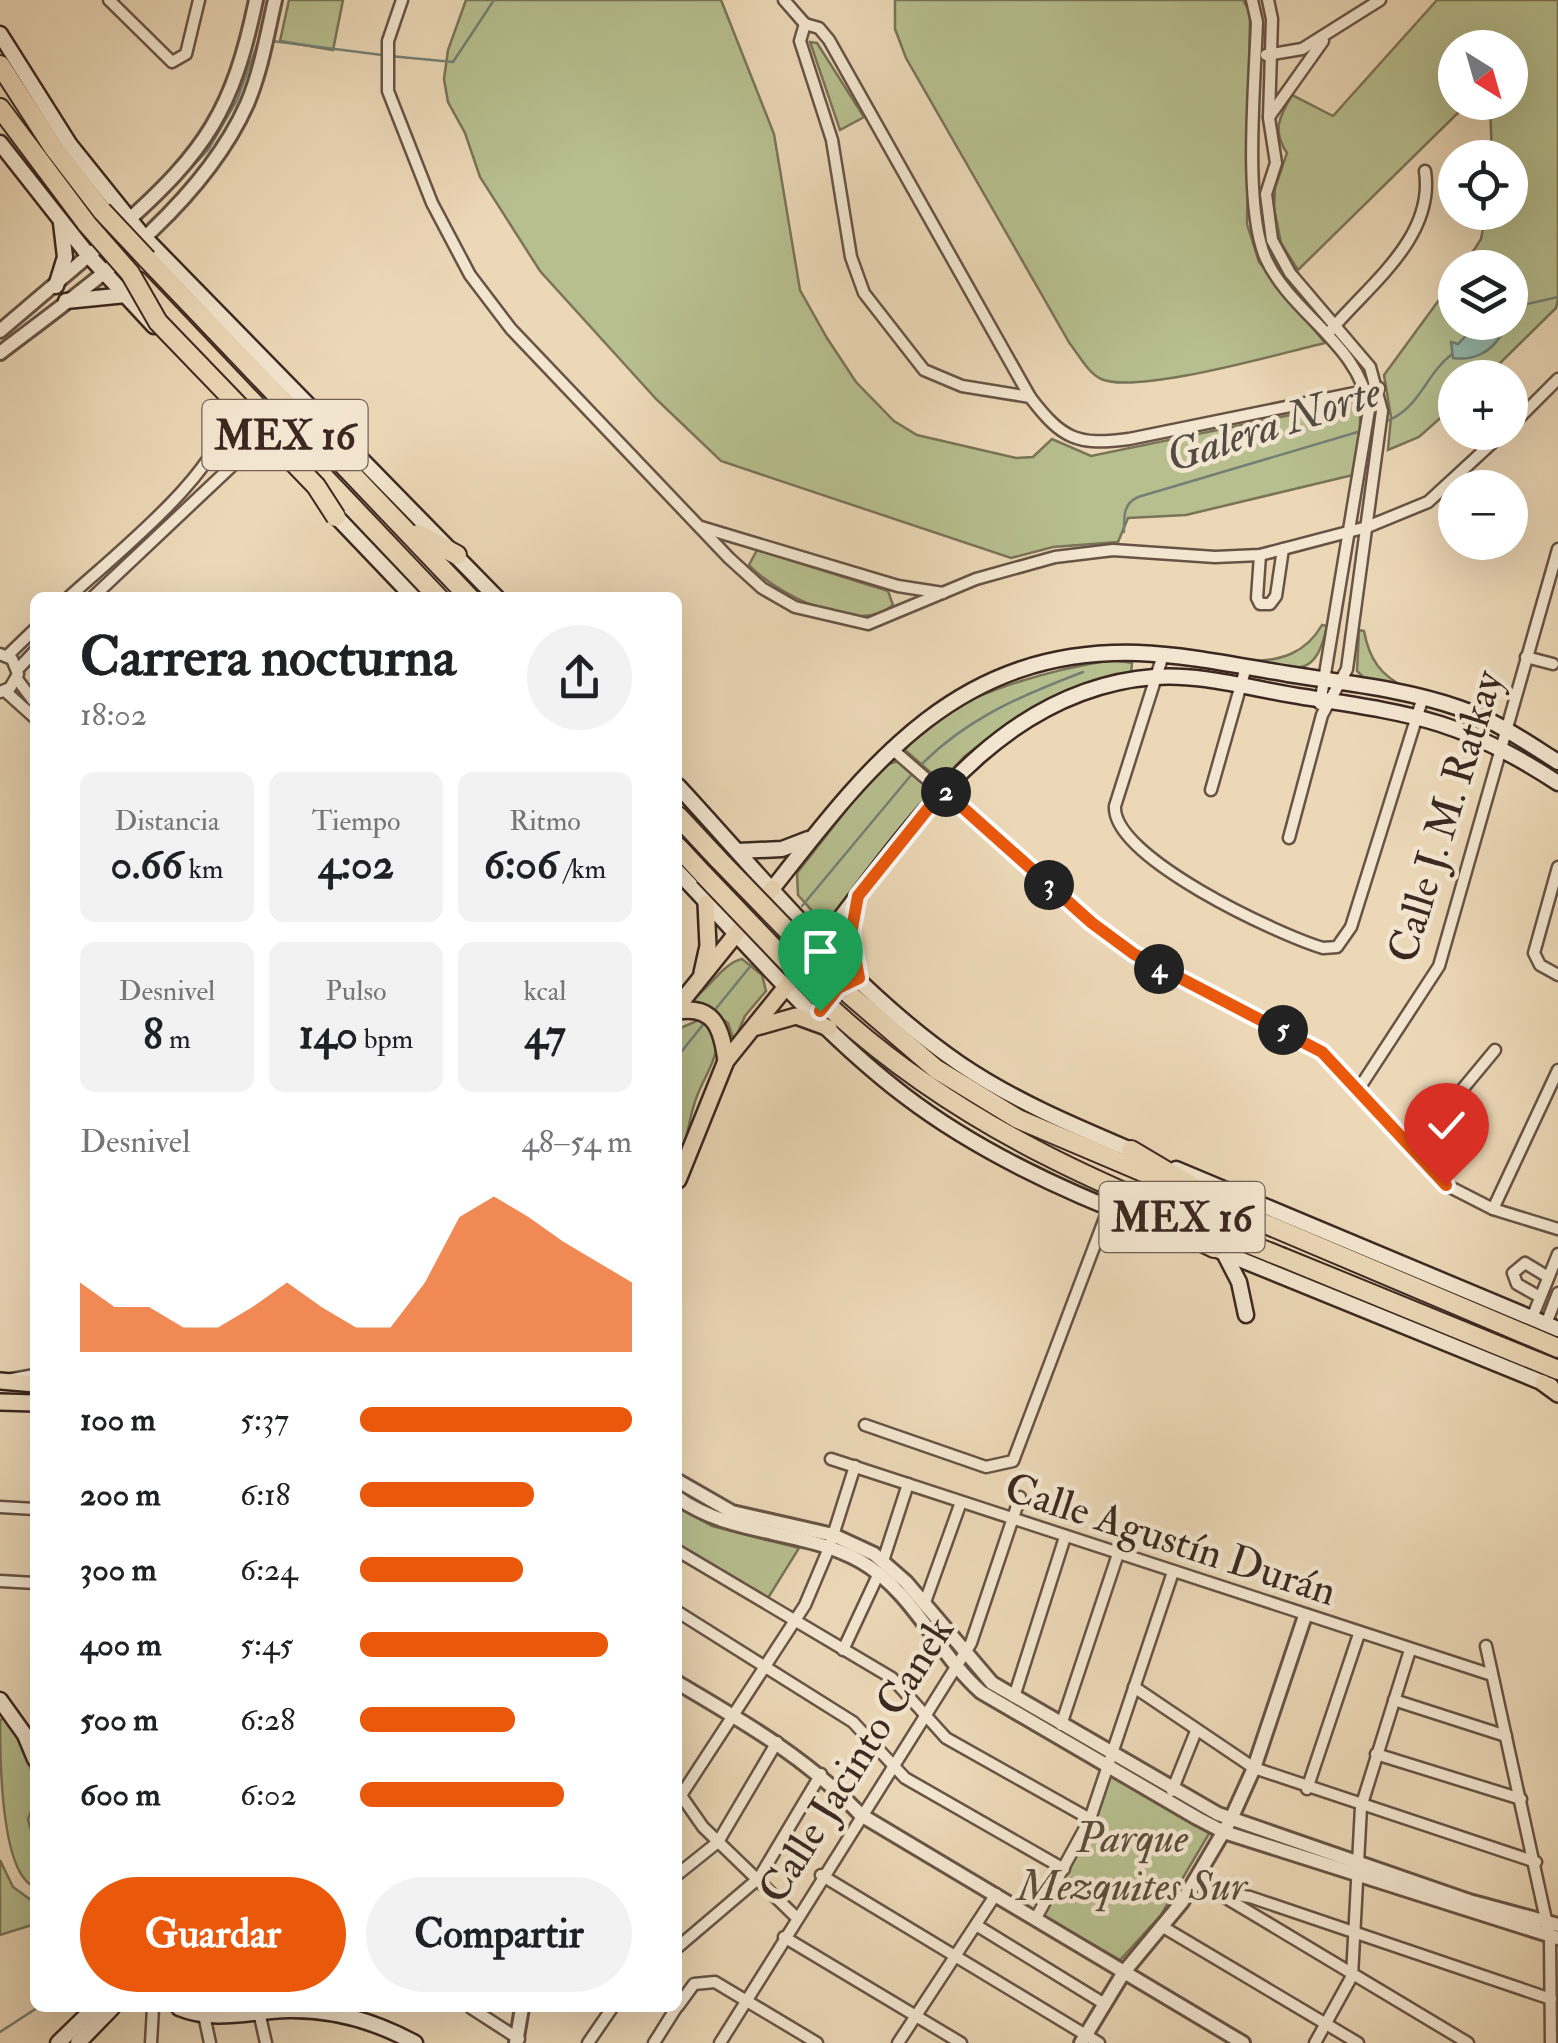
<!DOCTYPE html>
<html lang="es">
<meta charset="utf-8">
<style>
:root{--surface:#fff;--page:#f2f2f2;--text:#202124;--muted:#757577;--accent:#ea580c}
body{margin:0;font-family:"IM FELL Double Pica",serif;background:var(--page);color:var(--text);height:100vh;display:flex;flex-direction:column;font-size:38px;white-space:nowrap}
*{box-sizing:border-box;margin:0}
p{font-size:32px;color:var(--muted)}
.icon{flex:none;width:55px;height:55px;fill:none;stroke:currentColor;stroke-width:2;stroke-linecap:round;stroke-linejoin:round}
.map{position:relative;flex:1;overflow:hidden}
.side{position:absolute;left:30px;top:592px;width:652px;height:1420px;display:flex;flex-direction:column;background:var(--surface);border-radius:15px;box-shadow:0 10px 40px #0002}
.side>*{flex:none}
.needle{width:65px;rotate:143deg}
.buttons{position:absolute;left:1438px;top:30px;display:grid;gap:20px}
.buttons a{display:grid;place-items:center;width:90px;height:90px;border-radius:50%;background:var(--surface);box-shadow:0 10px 40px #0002;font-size:50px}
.pin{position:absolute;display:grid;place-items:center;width:85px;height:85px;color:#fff;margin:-102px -42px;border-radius:50% 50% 50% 0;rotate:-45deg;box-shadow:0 0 10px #0007}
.pin .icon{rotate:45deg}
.km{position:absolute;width:50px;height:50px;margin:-25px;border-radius:50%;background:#222;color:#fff;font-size:28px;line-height:50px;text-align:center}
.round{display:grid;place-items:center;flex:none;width:105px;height:105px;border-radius:52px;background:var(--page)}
.overview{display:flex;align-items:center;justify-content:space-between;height:170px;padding:0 50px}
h1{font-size:55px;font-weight:800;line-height:75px}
.stats{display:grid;grid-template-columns:repeat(3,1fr);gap:15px;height:170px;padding:10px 50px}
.stats div{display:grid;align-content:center;border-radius:15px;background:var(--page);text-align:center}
.stats b{font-size:42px;font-weight:800}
.stats small{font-size:28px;font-weight:400}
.stats p{font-size:28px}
.chart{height:280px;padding:20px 50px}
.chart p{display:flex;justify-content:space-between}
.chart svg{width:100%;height:180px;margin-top:10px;fill:var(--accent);opacity:.7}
.action{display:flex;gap:20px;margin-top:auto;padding:20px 50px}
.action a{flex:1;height:115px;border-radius:60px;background:var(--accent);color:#fff;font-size:40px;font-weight:800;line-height:115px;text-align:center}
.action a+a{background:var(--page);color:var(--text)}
ul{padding:0 50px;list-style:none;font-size:32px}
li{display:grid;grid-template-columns:160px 120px 1fr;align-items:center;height:75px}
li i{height:25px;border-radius:12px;background:var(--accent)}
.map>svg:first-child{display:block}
.green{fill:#b7bf8f;stroke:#7a7458;stroke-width:2.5}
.water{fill:#99baad;stroke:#748075;stroke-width:2.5}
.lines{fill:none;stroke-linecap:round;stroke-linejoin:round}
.stream{stroke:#748075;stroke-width:2.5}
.minor-casing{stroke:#685446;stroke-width:15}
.tertiary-casing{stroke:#685446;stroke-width:18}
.secondary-casing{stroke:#3c2821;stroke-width:19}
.primary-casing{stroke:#3c2821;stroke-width:20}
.trunk-casing{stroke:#3c2821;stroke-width:22}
.minor{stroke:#f3e6d0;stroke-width:10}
.tertiary{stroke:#f3e6d0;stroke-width:12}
.secondary{stroke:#f3e6d0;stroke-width:14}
.primary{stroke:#ecd8b7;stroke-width:15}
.trunk{stroke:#ecd8b7;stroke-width:18}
.trunk-bridge-casing{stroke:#3c2821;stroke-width:22;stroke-linecap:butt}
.trunk-bridge{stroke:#ecd8b7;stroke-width:18}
.route-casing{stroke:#fff;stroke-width:20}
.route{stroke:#ea580c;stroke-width:12}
.labels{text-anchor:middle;stroke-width:9;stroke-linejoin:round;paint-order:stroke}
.shield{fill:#f3e6d0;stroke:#736156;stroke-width:2.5}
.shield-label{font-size:40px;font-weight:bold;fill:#3c2821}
.street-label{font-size:42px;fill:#3c2821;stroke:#f3e6d0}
.park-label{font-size:42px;font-style:italic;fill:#5b4e3c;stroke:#f3e6d0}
.water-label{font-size:45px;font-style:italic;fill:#534c44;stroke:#f3e6d0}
</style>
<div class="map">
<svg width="1558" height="2043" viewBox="0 0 1558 2043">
<rect width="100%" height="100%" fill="#ecd8b7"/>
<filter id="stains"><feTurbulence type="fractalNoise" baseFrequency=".002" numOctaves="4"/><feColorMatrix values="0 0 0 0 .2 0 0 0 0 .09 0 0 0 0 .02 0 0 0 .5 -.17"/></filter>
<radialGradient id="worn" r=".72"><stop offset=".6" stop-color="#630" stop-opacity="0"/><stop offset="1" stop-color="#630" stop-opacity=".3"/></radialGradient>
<!-- green -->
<g class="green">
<path d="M289 0H343L333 50 280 41Z"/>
<path d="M466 0H721L774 134 800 290 827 338 856 382 894 421 917 435 1016 458 1033 457 1052 439 1091 456 1354 402 1360 403V439L1353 475 1186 515 1128 518 1118 542 1053 547 1011 558 721 461 656 399 540 271 480 177 465 133 448 102 444 79 448 50Z"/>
<path d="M895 0H1243L1250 13 1247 224 1259 262 1325 343C1281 353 1137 395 1101 379 1088 373 1079 355 1070 344L906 58 895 29Z"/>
<path d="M1437 0H1558V299L1556 308 1486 377 1455 378V405L1419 437 1388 450 1391 417 1384 375 1455 278V322H1510V268L1463 267 1481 239 1486 213 1510 212V158L1492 157 1490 103 1510 102V48H1455V102L1468 103 1298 270 1281 243 1274 208 1275 188 1287 153C1272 131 1279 117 1292 95L1333 116Z"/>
<path d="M810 42 817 43 864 117 840 130Z"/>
<path d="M757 550 888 591 893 605C859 637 775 593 749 565Z"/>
<path d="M1322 625 1327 626C1315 680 1298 669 1250 661 1281 661 1306 653 1322 625Z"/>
<path d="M1359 630 1364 631C1369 658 1380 676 1407 688L1363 677 1357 671Z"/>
<path d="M1113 660 1132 663 1131 674 1011 721 965 756 944 778H937L905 750C932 698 1059 668 1113 660Z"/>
<path d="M898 761 929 789 930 801 829 923H823L798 895 797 873 880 767Z"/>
<path d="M742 959 762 975 766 991 745 1016 734 1041 728 1023 692 1000C709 989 723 963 742 959Z"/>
<path d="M701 1019 710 1023C726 1052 707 1069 697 1096 688 1118 688 1142 678 1165V1029Z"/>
<path d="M678 1507 712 1526 799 1548 768 1598 678 1544Z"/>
<path d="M5 1718C25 1748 44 1784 28 1819L35 1845V1887C0 1874 0 1755 0 1720Z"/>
<path d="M1108 1773 1210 1832 1161 1915 1120 1960 1042 1915Z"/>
<path d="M0 1860 13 1887 35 1903V1924L0 1935Z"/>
</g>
<!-- water -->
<path class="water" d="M1478 323H1493L1501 335C1491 352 1474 361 1453 358L1451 342 1458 344Z"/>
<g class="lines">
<!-- stream -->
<g class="stream">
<path d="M272 41 382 55"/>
<path d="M390 56 453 62 494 0"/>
<path d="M155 206 208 150 237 100 259 40"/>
<path d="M1510 308 1558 297"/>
<path d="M1387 421C1420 408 1425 375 1452 354"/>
<path d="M1124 532C1124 516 1123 504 1138 497L1361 431"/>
<path d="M918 768C965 719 1020 696 1083 672"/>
<path d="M802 906 912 774"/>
<path d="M714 1011 753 963"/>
<path d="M678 1056 706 1021"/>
<path d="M0 2032 37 2008"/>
</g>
<defs>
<g id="minor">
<path d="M109 0 172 62 186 54 199 0"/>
<path d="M402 0 388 41V91L432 203 470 275 511 329 729 558 762 588 795 607 868 624 976 579 1055 557 1113 550 1215 557 1260 555 1367 527 1428 502 1504 432"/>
<path d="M784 0 805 24"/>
<path d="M1252 0 1257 22C1255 81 1243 208 1266 259 1292 315 1361 345 1369 410L1320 704"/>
<path d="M1268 0 1272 19 1269 118 1276 163 1266 194 1272 240 1290 273 1370 367 1382 411 1347 669 1322 715 1289 838"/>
<path d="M805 24 819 28 829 40 1030 397C1062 439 1077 446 1129 439L1379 388"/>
<path d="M805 24 800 41 832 140 851 257 864 293 924 370 962 386 1030 397"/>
<path d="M1266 55 1302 49 1380 0"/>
<path d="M1269 117 1323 41"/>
<path d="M1331 330C1370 284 1435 237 1425 171"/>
<path d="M1510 427 1558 379"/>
<path d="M701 527 898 586 943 593"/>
<path d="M1260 555 1257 598 1260 604H1270L1276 596 1283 549"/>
<path d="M68 598C111 558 231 465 228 407"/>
<path d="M92 598 234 464 253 456 275 454"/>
<path d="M0 654 12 659 18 674 10 688 0 692"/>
<path d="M1163 655 1115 806C1111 857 1279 935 1323 948L1337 947 1351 927 1423 697"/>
<path d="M7 656 35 629"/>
<path d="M1526 657 1553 664"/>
<path d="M17 670 35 651"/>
<path d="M17 679 35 703"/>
<path d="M5 691 35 718"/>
<path d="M891 748 1092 923 1134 954 1323 1052 1446 1185 1493 1209 1558 1229"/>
<path d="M1211 790 1246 667"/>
<path d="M1558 867 1534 953 1540 965 1558 975"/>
<path d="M1360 1087 1439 966 1558 549"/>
<path d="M1412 1150 1495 1050"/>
<path d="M1493 1209 1558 1070"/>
<path d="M1540 1297 1517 1284 1513 1273 1525 1263 1548 1277"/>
<path d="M1532 1318 1558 1254"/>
<path d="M1546 1324 1558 1293"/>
<path d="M12 1379 35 1375"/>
<path d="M865 1425 986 1467 1013 1461 1105 1218"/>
<path d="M831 1459 1492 1675"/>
<path d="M0 1507 35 1509"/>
<path d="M678 1551 892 1678 946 1738 1090 1819"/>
<path d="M883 1561 908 1484"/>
<path d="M0 1581 35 1583"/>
<path d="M924 1605 961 1502"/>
<path d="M678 1612 853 1722 905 1778 1064 1869"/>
<path d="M1486 1646 1550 1938 1551 2043"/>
<path d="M843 1650 879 1573"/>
<path d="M1134 1687 1254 1768 1536 1862"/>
<path d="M1014 1697 1065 1537"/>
<path d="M1394 1700 1506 1736"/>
<path d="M1061 1725 1118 1554"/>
<path d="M1376 1754 1521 1799"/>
<path d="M1307 1789 1359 1634"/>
<path d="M1172 1791 1196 1731"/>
<path d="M680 1794 703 1827 795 1916"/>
<path d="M678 1800 805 1605 829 1548 855 1466"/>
<path d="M678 1874 718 1842 777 1742"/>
<path d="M821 1875 1099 2043"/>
<path d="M1196 1880 1468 2043"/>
<path d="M1215 1892 1250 1897 1551 1999"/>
<path d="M1036 1918 1090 1819 1173 1572"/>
<path d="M976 1925 1103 2003"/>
<path d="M1163 1927 1358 2043"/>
<path d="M784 1937 961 2043"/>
<path d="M678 1947 759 1878 821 1774"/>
<path d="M678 2006 694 1984 715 1982 817 2043"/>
<path d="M471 2008 519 2039"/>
<path d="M259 2012 266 2043"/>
<path d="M204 2015 210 2043"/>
<path d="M151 2043 153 2008"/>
<path d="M588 2043 612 2008"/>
<path d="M654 2043 676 2008"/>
<path d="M720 2043 971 1643 1020 1497"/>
<path d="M898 2043 996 1894"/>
<path d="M1315 2043 1352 1976 1361 1807 1410 1650"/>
</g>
<g id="tertiary">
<path d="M123 225C206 151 233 110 256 0"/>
<path d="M0 331 108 239"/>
<path d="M0 353C89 285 200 209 247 104 261 71 267 35 275 0"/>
<path d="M678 1481 732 1512 833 1535 874 1554 906 1582 992 1683 1218 1814 1469 1901 1558 1925"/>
<path d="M678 1498C733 1537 803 1529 860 1561 913 1591 937 1653 981 1692L1197 1818 1224 1832 1558 1938"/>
<path d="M678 1683C744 1722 807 1758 861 1815L1243 2043"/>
<path d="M516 2043 522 2008"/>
<path d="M1081 2043 1124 1972 1182 1902 1231 1819 1254 1768 1305 1616"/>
</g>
<g id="secondary">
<path d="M0 34 70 145 143 236 497 598"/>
<path d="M0 143 89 256 154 326"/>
<path d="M56 286 65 257 61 223"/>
<path d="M66 301 126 295"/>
<path d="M331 511 414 598"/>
<path d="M678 786C766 881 852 990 960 1064 1016 1102 1077 1127 1138 1153"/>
<path d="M738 851 782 849 808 839"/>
<path d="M678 872C751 948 821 1032 905 1096 977 1151 1063 1191 1148 1223"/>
<path d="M773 888C872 761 959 648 1138 653 1188 655 1239 666 1288 674 1344 683 1405 689 1459 708 1495 720 1526 742 1558 762"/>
<path d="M822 942C909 830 997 689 1154 677 1202 673 1256 690 1304 697 1414 714 1462 720 1558 783"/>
<path d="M820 1009 838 988 859 978 851 934 856 902"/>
<path d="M1176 1169 1558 1329"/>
<path d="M1205 1245 1551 1386"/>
<path d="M1224 1253 1239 1282 1246 1315"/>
<path d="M0 1700 25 1735 35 1759"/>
<path d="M179 2008C215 2023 251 2011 288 2010 334 2009 375 2021 415 2043"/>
<path d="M58 2043 94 2008"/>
<path d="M78 2043 112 2008"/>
</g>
<g id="primary">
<path d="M702 973 708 946 706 903"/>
<path d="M678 1006 773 888"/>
<path d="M678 1011C715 1005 722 1030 726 1061"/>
<path d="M757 1027 796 1016 829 1028"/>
<path d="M678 1180 726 1061 822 942"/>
<path d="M0 1381 35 1384"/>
<path d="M1543 1383 1558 1394"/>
<path d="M0 1402 35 1403"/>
</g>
<g id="trunk">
<path d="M0 65 53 147 102 211"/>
<path d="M0 108 87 224"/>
<path d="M147 259 470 598"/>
<path d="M138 281 439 598"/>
<path d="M316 414 339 449"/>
<path d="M418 534 457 555"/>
<path d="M678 816 719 860"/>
<path d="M678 847 704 875"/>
<path d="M850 995 936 1069 1018 1119 1558 1348"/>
<path d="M835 1012C969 1134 1118 1192 1284 1258 1376 1295 1467 1333 1558 1370"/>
<path d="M1131 1150 1190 1185"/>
<path d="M1138 1211 1214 1248"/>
</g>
</defs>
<!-- minor casing -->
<use href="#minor" class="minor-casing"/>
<!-- tertiary casing -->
<use href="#tertiary" class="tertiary-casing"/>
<!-- secondary casing -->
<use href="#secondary" class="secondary-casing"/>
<!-- primary casing -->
<use href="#primary" class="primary-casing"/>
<!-- trunk casing -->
<use href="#trunk" class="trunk-casing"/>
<!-- minor -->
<use href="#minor" class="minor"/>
<!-- tertiary -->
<use href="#tertiary" class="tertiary"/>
<!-- secondary -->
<use href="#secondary" class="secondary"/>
<!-- primary -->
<use href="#primary" class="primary"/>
<!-- trunk -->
<use href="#trunk" class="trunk"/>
<defs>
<g id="trunk-bridge">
<path d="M102 211 147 259"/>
<path d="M87 224 130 273 158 322 316 486 336 517"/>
<path d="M719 860 850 995"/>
<path d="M704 875 835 1012"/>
</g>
</defs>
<!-- trunk-bridge casing -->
<use href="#trunk-bridge" class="trunk-bridge-casing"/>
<!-- trunk-bridge -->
<use href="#trunk-bridge" class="trunk-bridge"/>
</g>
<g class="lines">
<defs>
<path id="route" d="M820 1011 838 988 859 978 851 934 858 896 943 790 1092 923 1134 954 1322 1052 1446 1185"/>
</defs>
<!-- route casing -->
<use href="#route" class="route-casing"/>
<!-- route -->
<use href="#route" class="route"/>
</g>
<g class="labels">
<!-- shield labels -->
<g class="shield">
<rect x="202.5" y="400" width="165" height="70" rx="8"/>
<rect x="1099.5" y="1182" width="165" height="70" rx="8"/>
</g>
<g class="shield-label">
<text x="285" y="449">MEX 16</text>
<text x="1182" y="1231">MEX 16</text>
</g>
<!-- street labels -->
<g class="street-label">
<text transform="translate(1444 816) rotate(-73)" y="15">Calle J. M. Ratkay</text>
<text transform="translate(1171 1538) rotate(18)" y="15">Calle Agustín Durán</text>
<text transform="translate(855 1759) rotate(-58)" y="15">Calle Jacinto Canek</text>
</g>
<!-- park labels -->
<g class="park-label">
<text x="1132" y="1852">Parque<tspan x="1132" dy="48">Mezquites Sur</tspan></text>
</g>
<!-- water labels -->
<g class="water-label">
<text transform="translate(1273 423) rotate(-18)" y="16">Galera Norte</text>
</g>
</g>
<rect width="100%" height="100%" filter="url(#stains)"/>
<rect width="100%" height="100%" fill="url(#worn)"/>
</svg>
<div class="buttons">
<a><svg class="needle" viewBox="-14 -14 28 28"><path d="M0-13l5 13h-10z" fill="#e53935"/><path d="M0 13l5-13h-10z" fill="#757577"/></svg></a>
<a><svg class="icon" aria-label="locate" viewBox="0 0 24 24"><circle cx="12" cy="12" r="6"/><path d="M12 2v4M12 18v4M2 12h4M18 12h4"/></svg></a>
<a><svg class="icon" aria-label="layers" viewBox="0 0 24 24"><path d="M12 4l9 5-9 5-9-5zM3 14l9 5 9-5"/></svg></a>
<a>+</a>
<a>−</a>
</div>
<div class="pin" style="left:820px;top:1011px;background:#1e9e55"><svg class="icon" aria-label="arrive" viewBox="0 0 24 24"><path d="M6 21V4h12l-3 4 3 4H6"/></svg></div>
<div class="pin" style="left:1446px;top:1185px;background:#d93025"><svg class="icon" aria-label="check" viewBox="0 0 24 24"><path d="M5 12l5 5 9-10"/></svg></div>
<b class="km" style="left:946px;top:792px">2</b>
<b class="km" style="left:1049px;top:885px">3</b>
<b class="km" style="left:1159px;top:969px">4</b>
<b class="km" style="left:1283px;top:1030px">5</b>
<section class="side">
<div class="overview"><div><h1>Carrera nocturna</h1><p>18:02</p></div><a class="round"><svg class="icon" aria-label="share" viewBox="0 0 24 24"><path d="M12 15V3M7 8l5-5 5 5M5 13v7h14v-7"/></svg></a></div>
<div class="stats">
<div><p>Distancia</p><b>0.66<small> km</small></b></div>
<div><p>Tiempo</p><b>4:02</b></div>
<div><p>Ritmo</p><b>6:06<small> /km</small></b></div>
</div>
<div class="stats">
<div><p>Desnivel</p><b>8<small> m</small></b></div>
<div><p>Pulso</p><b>140<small> bpm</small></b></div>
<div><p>kcal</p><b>47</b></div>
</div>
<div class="chart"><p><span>Desnivel</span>48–54 m</p>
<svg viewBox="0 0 160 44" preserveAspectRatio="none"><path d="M0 44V27L10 33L20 33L30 38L40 38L50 33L60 27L70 33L80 38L90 38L100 27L110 11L120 6L130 11L140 17L150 22L160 27V44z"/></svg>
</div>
<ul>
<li><b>100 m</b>5:37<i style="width:100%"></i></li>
<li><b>200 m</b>6:18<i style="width:64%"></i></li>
<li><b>300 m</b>6:24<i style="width:60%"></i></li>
<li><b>400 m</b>5:45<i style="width:91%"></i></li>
<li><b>500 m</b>6:28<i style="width:57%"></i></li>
<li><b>600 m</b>6:02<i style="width:75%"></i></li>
</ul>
<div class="action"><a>Guardar</a><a>Compartir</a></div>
</section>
</div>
